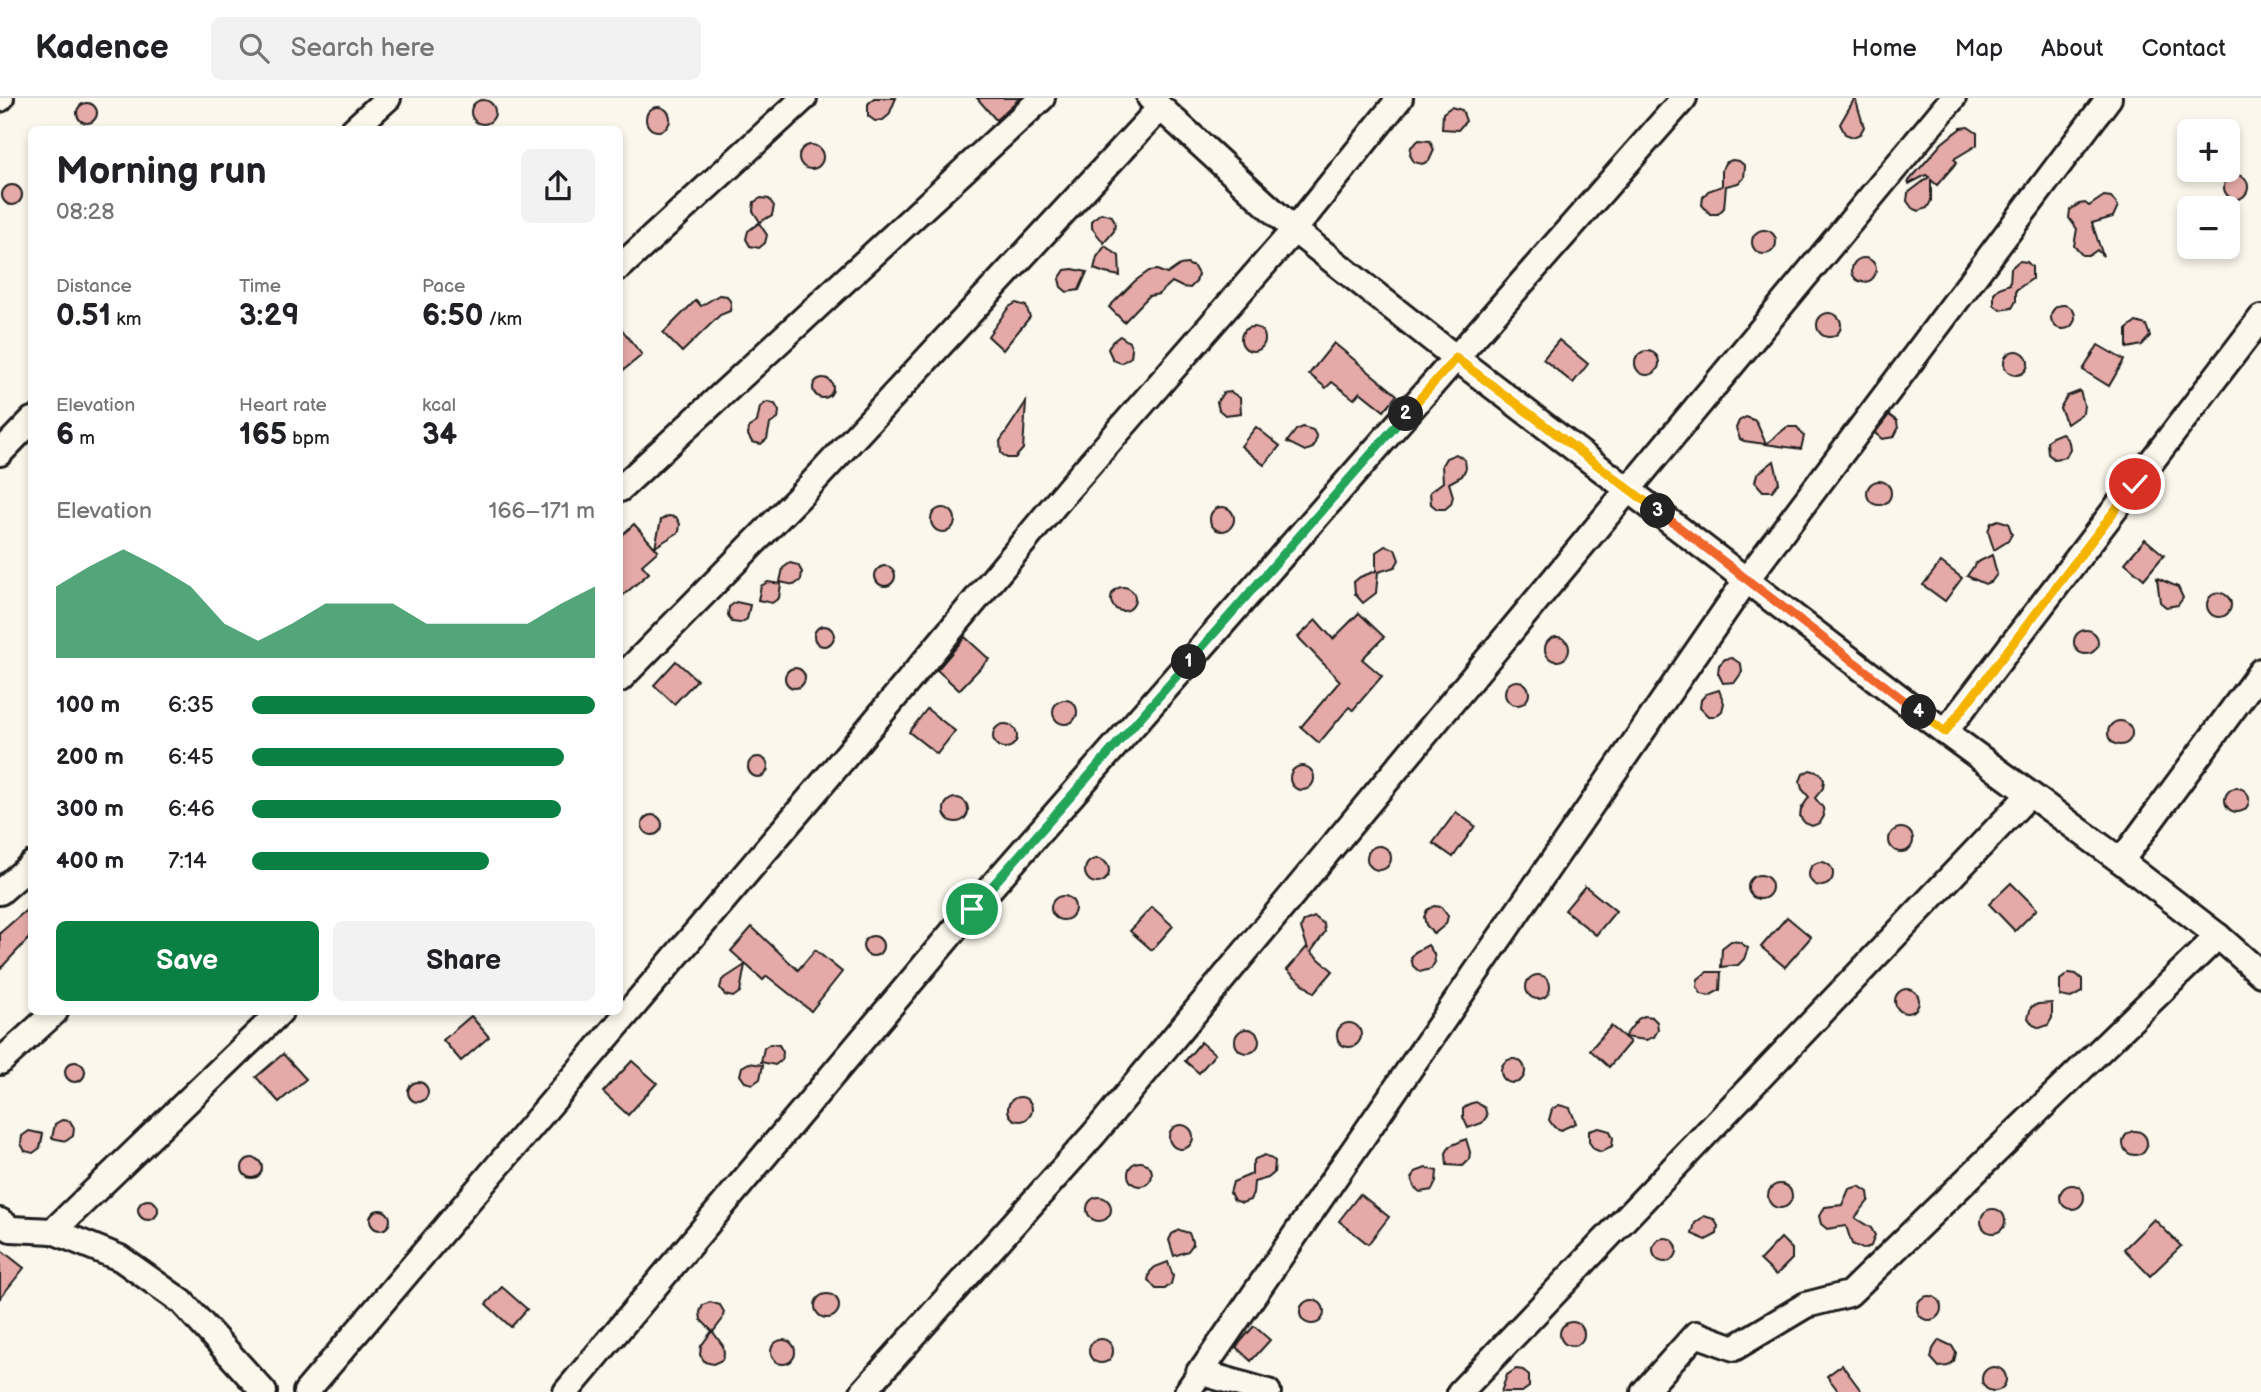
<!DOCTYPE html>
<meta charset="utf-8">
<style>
:root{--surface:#fff;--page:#f2f2f2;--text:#202124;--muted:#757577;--line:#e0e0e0;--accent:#0b8043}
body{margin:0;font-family:"Balsamiq Sans",sans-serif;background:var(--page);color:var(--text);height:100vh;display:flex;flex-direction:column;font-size:26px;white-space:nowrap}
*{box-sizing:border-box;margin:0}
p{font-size:23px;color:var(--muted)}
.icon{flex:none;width:38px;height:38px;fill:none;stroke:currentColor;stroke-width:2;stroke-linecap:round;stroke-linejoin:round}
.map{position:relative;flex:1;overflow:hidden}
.panel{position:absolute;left:28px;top:28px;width:595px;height:889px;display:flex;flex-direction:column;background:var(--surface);border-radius:10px;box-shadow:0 4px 10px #0003}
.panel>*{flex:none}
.tools{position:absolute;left:2177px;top:21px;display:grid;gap:14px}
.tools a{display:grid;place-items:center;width:63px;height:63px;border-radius:10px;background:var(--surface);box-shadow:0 4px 10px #0003;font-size:35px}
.pin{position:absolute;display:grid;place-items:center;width:60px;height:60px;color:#fff;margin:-30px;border:4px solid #fff;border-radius:50%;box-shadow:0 2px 7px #0007}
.km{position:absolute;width:35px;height:35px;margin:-18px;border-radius:50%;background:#222;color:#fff;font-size:19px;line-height:35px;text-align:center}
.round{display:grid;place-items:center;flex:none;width:74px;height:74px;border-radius:10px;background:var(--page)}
.overview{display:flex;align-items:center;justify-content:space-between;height:119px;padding:0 28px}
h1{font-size:38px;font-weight:600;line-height:52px}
.stats{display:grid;grid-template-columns:repeat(3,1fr);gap:10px;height:119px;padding:7px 28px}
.stats div{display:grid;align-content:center}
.stats b{font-size:30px;font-weight:600}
.stats small{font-size:19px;font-weight:400}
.stats p{font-size:19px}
.chart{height:196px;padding:14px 28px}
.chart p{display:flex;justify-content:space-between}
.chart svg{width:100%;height:126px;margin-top:7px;fill:var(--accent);opacity:.7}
.button{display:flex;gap:14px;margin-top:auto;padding:14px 28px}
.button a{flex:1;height:80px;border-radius:10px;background:var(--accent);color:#fff;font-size:28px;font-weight:600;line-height:80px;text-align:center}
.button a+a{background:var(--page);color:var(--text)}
ul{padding:0 28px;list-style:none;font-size:23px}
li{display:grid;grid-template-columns:112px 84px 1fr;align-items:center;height:52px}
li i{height:18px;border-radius:9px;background:var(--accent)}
header{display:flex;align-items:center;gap:42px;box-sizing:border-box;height:98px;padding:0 35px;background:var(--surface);border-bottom:2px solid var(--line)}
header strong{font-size:33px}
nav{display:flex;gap:38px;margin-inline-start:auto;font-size:24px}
.search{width:490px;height:63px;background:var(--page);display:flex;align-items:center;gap:18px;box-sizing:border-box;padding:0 24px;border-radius:10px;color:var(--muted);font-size:26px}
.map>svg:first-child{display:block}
.building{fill:#e5aaa7;stroke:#1c1c1c;stroke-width:2}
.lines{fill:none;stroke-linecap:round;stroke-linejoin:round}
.minor-casing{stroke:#1c1c1c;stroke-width:30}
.minor{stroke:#fbf7ec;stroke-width:24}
.split-1-casing{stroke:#fff;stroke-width:14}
.split-2-casing{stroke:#fff;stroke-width:14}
.split-3-casing{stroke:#fff;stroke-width:14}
.split-4-casing{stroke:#fff;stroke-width:14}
.split-5-casing{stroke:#fff;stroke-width:14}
.split-1{stroke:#22a559;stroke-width:9}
.split-2{stroke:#22a559;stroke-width:9}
.split-3{stroke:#f5b400;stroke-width:9}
.split-4{stroke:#f0652b;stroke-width:9}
.split-5{stroke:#f5b400;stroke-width:9}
</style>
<header>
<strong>Kadence</strong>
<div class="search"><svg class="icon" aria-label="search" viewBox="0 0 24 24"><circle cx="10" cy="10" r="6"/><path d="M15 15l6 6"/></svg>Search here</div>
<nav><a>Home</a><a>Map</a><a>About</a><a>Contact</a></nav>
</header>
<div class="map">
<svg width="2261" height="1294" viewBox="0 0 2261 1294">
<rect width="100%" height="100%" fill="#fbf7ec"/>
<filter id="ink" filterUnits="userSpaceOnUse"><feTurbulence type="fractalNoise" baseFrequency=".0143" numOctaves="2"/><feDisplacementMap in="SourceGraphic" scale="14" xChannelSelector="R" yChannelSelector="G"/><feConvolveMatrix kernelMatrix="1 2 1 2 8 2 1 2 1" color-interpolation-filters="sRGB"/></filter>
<g filter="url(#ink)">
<!-- building -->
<g class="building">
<path d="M874 0H896L889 17 883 22 875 23 868 18V6Z"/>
<path d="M977 0H1020L996 22Z"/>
<path d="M1855 0 1864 29 1860 36 1853 39 1845 36 1840 26Z"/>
<circle cx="483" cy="14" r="12"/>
<circle cx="87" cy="15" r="10"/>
<circle cx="658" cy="21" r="12"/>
<path d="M1451 9 1462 12 1466 23 1458 32 1442 31 1443 15Z"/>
<path d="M1968 29 1977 35V47L1954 61 1957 64 1937 87 1931 82V103L1927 110 1919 113 1912 110 1907 103 1908 95 1929 79 1926 77 1909 86 1908 84 1942 45 1961 30Z"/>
<path d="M1419 42 1430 43 1434 52 1429 63 1422 66 1414 64 1410 57 1411 49Z"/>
<circle cx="811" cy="59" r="12"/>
<path d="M1732 62 1739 63 1745 68 1744 80 1738 85 1726 88 1724 110 1718 116H1710L1702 107 1703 99 1708 93 1722 88V72L1725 65Z"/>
<circle cx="2236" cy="89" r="12"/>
<circle cx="12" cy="97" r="10"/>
<path d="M2104 98 2111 99 2118 108 2113 119 2092 125 2103 158 2097 152 2090 157H2082L2074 148 2077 131 2069 120 2070 112 2079 106 2085 105 2089 108Z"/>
<path d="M761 100 769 101 774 108 772 117 760 124 753 113 754 104Z"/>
<path d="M1101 115 1112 118 1115 125 1114 133 1104 145 1092 130V122Z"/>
<path d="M759 125 767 137 765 145 759 150 750 148 746 141 748 133Z"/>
<circle cx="1764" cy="144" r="12"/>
<path d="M1105 148 1119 158 1120 178 1105 175 1094 171 1097 159Z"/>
<circle cx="1864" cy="172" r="12"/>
<path d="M2019 163 2027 164 2032 169V181L2016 192V203L2012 210 2000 212 1994 207V195L1999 190 2010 186 2011 170Z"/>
<path d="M1187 166 1194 169 1198 176 1196 184 1190 190 1182 189 1172 184 1159 196 1149 198 1124 224 1109 209 1135 183 1149 173 1157 172 1167 176 1180 167Z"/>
<path d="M1073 171 1087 174 1079 192 1067 194 1061 189 1059 181 1065 172Z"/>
<path d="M719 197 727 198 731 205 730 213 720 217 682 254 663 235 696 202 701 208Z"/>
<path d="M1016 205 1026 208 1030 219 1003 252 988 238 1009 209Z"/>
<circle cx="2063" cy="219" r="12"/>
<circle cx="1829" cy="227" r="12"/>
<path d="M2136 224 2146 227 2150 238 2142 247 2127 250V231Z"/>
<circle cx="1253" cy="241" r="12"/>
<path d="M620 229 642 257 620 275Z"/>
<path d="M1120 238 1129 244 1132 251 1131 259 1121 265 1113 262 1108 251 1112 244Z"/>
<path d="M1559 242 1588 266 1573 285 1543 261Z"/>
<path d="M1334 245 1397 297 1384 313 1360 294 1354 301 1332 284 1326 290 1309 276Z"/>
<path d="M2098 247 2124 262 2109 288 2083 272Z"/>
<circle cx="2016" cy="265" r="12"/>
<circle cx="1647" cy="265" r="12"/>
<circle cx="823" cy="290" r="10"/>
<path d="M2080 293 2084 307 2083 315 2067 326 2060 310 2067 298Z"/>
<path d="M1231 294 1240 300 1241 315 1225 317 1219 312 1217 304 1223 295Z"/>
<path d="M767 304 775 306 779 313 778 321 770 326 767 341 761 346 752 344 748 337 749 329 757 324 760 309Z"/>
<path d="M1026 304 1023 351 1015 360H1007L1001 355 1000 343Z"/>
<path d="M1889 317 1897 323 1898 331 1894 339 1882 341 1875 335Z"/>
<path d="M1746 319 1756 323 1766 346 1787 329H1797L1804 338 1801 351 1744 343 1740 341 1736 330 1739 323Z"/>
<path d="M1256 329 1280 348 1264 367 1241 348Z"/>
<path d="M1303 329 1313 332 1317 339 1313 350 1305 353 1287 344 1296 332Z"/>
<path d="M2062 335 2069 344 2070 351 2066 359 2054 361 2048 356 2047 344 2052 339Z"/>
<path d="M1456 356 1465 362 1466 370 1462 378 1449 385 1453 398 1451 406 1445 411H1437L1431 406 1430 394 1443 384 1442 367 1446 360Z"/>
<path d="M1774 363 1779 384 1772 393H1763L1755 384 1757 376Z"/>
<circle cx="1879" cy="395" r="12"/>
<circle cx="1222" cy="421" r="12"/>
<circle cx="943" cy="422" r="12"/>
<path d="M668 418 676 419 680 426 679 434 655 449 661 422Z"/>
<path d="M1998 422 2008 425 2012 436 2008 443 1994 452 1988 433 1991 425Z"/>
<path d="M634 426 658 453 642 467 649 475 620 500V439Z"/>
<path d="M2145 441 2164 457 2144 481 2125 465Z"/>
<path d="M1385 448 1395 451 1399 462 1395 469 1378 474 1376 495 1363 505 1355 496 1354 484 1360 479 1376 473V454Z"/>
<path d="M1992 457 1997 476 1992 483 1985 486 1967 478 1976 465Z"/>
<path d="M1941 464 1962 480 1945 503 1923 487Z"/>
<path d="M790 465 798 467 802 474 801 482 794 487 780 484 783 470Z"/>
<circle cx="885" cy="478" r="10"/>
<path d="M2157 480 2178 489 2183 500 2178 507 2166 509 2160 504Z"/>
<path d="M768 484 781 486 779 500 772 505 758 502 761 488Z"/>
<circle cx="1123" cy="501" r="12"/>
<circle cx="2219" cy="507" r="12"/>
<path d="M736 504 750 507 747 521 740 525 732 524 728 517 729 509Z"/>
<path d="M1359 515 1384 539 1362 561 1382 578 1353 612 1349 609 1319 645 1301 629 1340 583 1298 539 1316 522 1333 541Z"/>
<circle cx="824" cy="538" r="10"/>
<circle cx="2086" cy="544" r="12"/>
<circle cx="1557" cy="551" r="12"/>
<path d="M965 539 989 561 959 592 937 572Z"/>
<path d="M1732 560 1741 566 1742 574 1735 584 1723 585 1718 575 1719 567 1725 561Z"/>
<path d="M676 563 697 582 674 606 654 587Z"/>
<circle cx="795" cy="580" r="10"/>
<circle cx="1517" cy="595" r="12"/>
<path d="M1719 592 1724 605 1722 613 1716 618H1708L1700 610 1701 602 1706 596Z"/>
<circle cx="1065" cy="614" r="12"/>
<path d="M927 611 955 633 937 656 909 634Z"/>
<circle cx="2120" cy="635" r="12"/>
<circle cx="1005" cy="638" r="12"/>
<circle cx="758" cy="669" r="10"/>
<circle cx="1302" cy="680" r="12"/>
<path d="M1810 672 1820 675 1824 682 1823 690 1815 700 1823 710 1824 718 1820 725 1812 728 1805 725 1800 719 1801 711 1809 699 1802 691 1800 683 1803 676Z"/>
<circle cx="2237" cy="702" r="12"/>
<circle cx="956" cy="712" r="12"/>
<path d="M1456 714 1475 728 1453 759 1433 745Z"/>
<circle cx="652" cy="727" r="10"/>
<circle cx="1901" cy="742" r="12"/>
<circle cx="1379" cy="760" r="12"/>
<circle cx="1097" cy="773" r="12"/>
<circle cx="1821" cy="776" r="12"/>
<circle cx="1760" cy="789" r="12"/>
<path d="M2011 785 2037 811 2015 833 1989 806Z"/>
<path d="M1585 788 1616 813 1596 837 1565 812Z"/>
<circle cx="1063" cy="810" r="12"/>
<path d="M32 807V837L0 871V835Z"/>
<path d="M1434 808 1441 809 1448 818 1446 826 1434 836 1426 827 1424 819 1427 812Z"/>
<path d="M1152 809 1173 828 1152 852 1130 833Z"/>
<path d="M1315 819 1324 826 1325 834 1311 854 1333 873 1314 895 1287 872 1306 850 1308 851 1301 830 1304 823Z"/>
<path d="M1787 819 1811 839 1785 869 1761 849Z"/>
<path d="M752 829 798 872 815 852 842 874 811 913 767 878 763 882 731 853Z"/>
<circle cx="873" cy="848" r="10"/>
<path d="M1731 843 1739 844 1748 850 1744 861 1738 867 1721 869 1722 850Z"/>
<path d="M1428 847 1434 856 1435 864 1431 871 1420 874 1413 868 1411 860 1415 854Z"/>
<path d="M745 867 740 894 733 899 725 897 720 890 722 882Z"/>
<path d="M1707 874H1721L1720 892 1709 898 1701 896 1697 889 1698 881Z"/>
<path d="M2069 875 2076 876 2082 881V894L2071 900 2060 898V882Z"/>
<circle cx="1538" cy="889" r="12"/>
<circle cx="1907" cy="903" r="12"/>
<path d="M2052 905V920L2048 927 2040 930 2033 927 2028 920 2031 909 2038 906Z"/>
<path d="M471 918 489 939 461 963 443 942Z"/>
<path d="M1644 918 1652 919 1657 924 1658 932 1654 939 1646 942 1624 939 1638 921Z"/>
<circle cx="1349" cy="937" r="12"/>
<path d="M1611 928 1630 944 1609 969 1590 952Z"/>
<circle cx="1247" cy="943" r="12"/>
<path d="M1201 944 1215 956 1199 975 1185 963Z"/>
<path d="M770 946 779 947 783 954 782 962 775 967 761 964 764 950Z"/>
<path d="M283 956 306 981 279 1004 256 979Z"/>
<circle cx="1513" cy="973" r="12"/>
<path d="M632 963 657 985 628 1017 603 994Z"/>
<circle cx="75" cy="974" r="10"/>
<path d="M749 965 763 967 760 981 753 986 745 984 740 977 742 969Z"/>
<circle cx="418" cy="994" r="10"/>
<circle cx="1020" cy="1011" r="12"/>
<path d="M1476 1004 1485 1010 1487 1018 1482 1025 1468 1030 1463 1019V1011L1469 1006Z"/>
<path d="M1559 1007 1570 1010 1576 1025 1561 1032 1554 1029 1549 1022 1552 1011Z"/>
<path d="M62 1022 70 1023 74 1030 73 1038 66 1043 52 1040 55 1026Z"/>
<circle cx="1181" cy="1039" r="12"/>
<path d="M1599 1030 1610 1033 1613 1040 1612 1048 1601 1054 1594 1051 1589 1044V1033Z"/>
<circle cx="2135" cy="1045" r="12"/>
<path d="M29 1033 43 1036 40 1050 33 1055 25 1053 21 1046 22 1038Z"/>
<path d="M1466 1041 1470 1054 1469 1062 1463 1068 1447 1067 1446 1055 1450 1048Z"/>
<path d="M1265 1057 1275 1063 1274 1075 1268 1080 1254 1084 1253 1095 1250 1102 1242 1105 1234 1102 1230 1095 1233 1084 1252 1076V1067L1255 1061Z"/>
<circle cx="252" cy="1070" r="10"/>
<circle cx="1140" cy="1076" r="12"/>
<path d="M1426 1070 1437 1073 1436 1084 1432 1092 1420 1094 1414 1089 1412 1081 1415 1074Z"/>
<circle cx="1780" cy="1098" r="12"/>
<circle cx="2072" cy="1099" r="12"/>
<path d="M1859 1088 1868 1094 1869 1102 1855 1120 1871 1130 1875 1137 1871 1148 1863 1151 1852 1146 1846 1128 1827 1131 1821 1126 1819 1118 1825 1109 1842 1107 1849 1091Z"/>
<path d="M1360 1096 1389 1119 1368 1146 1339 1123Z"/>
<circle cx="1099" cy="1111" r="12"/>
<circle cx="148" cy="1112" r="10"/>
<circle cx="1993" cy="1123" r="12"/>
<circle cx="380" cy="1122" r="10"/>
<path d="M1704 1118 1714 1121 1718 1128 1717 1136 1706 1142 1692 1136 1695 1125Z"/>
<path d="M2154 1121 2181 1148 2150 1178 2124 1151Z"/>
<path d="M1179 1132 1189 1135 1193 1146 1188 1153 1174 1158 1169 1142 1172 1136Z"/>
<circle cx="1665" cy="1152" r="12"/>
<path d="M1781 1140 1792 1151V1161L1776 1177 1760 1162Z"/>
<path d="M0 1151 24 1170 0 1200Z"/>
<path d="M1168 1164 1173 1178 1171 1186 1165 1191H1156L1148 1182 1150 1174 1155 1169Z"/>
<path d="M502 1189 527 1211 511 1229 486 1206Z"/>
<circle cx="827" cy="1208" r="12"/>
<circle cx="1929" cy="1210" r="12"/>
<circle cx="1312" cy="1214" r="12"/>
<path d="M710 1204 720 1207 724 1214 722 1222 713 1234 723 1248 724 1256 722 1262 713 1266 705 1264 700 1257 701 1248 712 1233 701 1222 700 1214 703 1207Z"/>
<circle cx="1572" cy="1236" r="12"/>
<path d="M1254 1228 1270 1242 1251 1263 1236 1249Z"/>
<circle cx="1101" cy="1253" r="12"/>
<circle cx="783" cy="1254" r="12"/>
<path d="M1939 1242 1952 1248 1956 1255 1954 1263 1948 1268 1939 1269 1931 1260 1933 1251Z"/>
<path d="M1842 1267 1862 1294H1839L1827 1278Z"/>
<circle cx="1994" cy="1281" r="12"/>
<path d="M1516 1271 1523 1272 1529 1277V1289L1522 1294H1501L1507 1277Z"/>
</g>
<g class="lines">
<defs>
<g id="minor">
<path d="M1150 0 1294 132 1456 260 1945 634 2121 763 2218 838 2261 876"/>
<path d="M0 1 1 0"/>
<path d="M353 32 388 0"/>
<path d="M620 169 804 0"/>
<path d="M0 355 32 322"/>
<path d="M620 391 1042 0"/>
<path d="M620 581 801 397 1160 10"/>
<path d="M1945 634 2261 220"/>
<path d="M2121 763 2261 573"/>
<path d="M0 794 32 766"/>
<path d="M0 964 55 914"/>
<path d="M0 1123 11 1131 53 1133 120 1160 182 1204 264 1294"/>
<path d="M53 1133 280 914"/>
<path d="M1199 1274 1268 1294"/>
<path d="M306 1294 855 647 1068 391 1294 132 1400 0"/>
<path d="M566 1294 972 811 1684 0"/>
<path d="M863 1294 1094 1036 1953 0"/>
<path d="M1187 1294 1747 481 2109 0"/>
<path d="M1460 1294 2029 697"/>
<path d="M1644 1294 1696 1236 1734 1250 1806 1207 1849 1196 2218 838"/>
</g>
</defs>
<!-- minor casing -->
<use href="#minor" class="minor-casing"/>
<!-- minor -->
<use href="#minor" class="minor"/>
</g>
</g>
<g class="lines" filter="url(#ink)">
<defs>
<path id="split-1" d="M972 811 1189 564"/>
<path id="split-2" d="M1189 564 1406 316"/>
<path id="split-3" d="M1406 316 1456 260 1658 413"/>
<path id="split-4" d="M1658 413 1919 614"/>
<path id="split-5" d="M1919 614 1945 634 2135 386"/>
</defs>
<!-- split-1 casing -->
<use href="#split-1" class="split-1-casing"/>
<!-- split-2 casing -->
<use href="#split-2" class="split-2-casing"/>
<!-- split-3 casing -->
<use href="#split-3" class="split-3-casing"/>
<!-- split-4 casing -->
<use href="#split-4" class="split-4-casing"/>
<!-- split-5 casing -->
<use href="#split-5" class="split-5-casing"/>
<!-- split-1 -->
<use href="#split-1" class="split-1"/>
<!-- split-2 -->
<use href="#split-2" class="split-2"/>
<!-- split-3 -->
<use href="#split-3" class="split-3"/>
<!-- split-4 -->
<use href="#split-4" class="split-4"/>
<!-- split-5 -->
<use href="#split-5" class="split-5"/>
</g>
</svg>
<div class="tools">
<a>+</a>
<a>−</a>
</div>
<div class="pin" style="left:972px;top:811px;background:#1e9e55"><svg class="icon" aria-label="arrive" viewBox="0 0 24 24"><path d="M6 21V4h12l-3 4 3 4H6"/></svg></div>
<div class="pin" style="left:2135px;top:386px;background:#d93025"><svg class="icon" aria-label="check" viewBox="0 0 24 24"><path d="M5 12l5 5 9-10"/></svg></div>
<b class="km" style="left:1189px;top:564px">1</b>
<b class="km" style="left:1406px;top:316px">2</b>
<b class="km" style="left:1658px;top:413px">3</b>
<b class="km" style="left:1919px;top:614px">4</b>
<section class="panel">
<div class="overview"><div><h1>Morning run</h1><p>08:28</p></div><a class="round"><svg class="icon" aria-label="share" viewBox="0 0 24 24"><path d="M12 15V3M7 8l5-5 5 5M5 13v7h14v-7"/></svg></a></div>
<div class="stats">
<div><p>Distance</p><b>0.51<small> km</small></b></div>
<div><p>Time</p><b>3:29</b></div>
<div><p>Pace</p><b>6:50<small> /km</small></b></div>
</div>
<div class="stats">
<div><p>Elevation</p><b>6<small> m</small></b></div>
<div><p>Heart rate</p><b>165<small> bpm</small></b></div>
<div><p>kcal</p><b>34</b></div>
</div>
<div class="chart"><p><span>Elevation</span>166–171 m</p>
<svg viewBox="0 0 160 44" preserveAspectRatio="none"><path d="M0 44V19L10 12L20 6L30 12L40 19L50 32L60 38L70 32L80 25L90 25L100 25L110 32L120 32L130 32L140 32L150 25L160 19V44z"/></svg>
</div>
<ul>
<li><b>100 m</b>6:35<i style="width:100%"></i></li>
<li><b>200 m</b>6:45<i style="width:91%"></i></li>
<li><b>300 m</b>6:46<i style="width:90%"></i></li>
<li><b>400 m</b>7:14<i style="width:69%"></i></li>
</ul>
<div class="button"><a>Save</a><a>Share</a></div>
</section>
</div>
